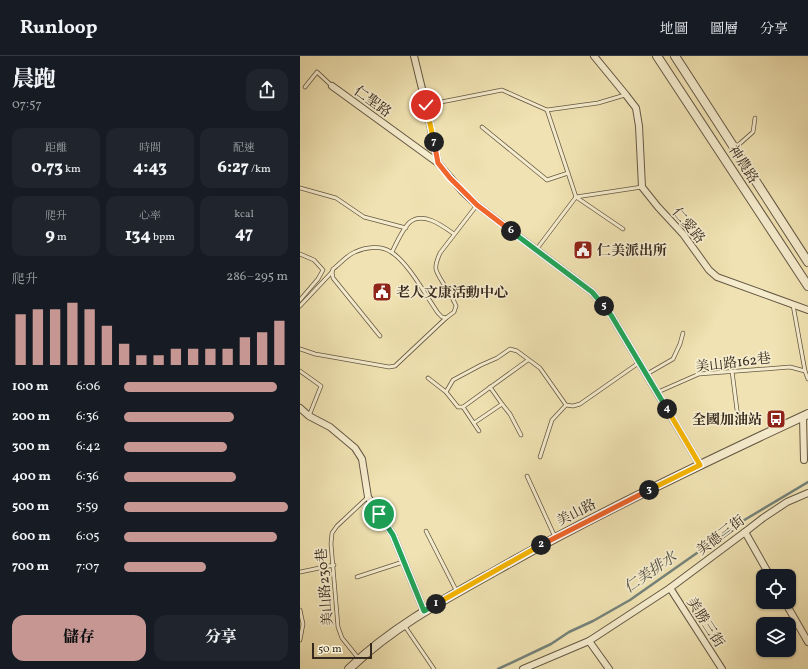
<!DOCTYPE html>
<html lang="zh-TW">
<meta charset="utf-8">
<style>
:root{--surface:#171b24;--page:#20242c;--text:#f1f3f6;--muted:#9ea1a6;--line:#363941;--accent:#c59692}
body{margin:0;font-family:Vollkorn,"Noto Serif TC",serif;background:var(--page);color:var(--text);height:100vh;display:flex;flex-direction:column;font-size:15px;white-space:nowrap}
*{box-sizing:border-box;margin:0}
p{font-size:13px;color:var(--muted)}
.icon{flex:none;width:22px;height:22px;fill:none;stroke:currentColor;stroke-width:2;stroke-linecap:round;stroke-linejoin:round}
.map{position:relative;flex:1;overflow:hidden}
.side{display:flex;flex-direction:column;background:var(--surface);width:300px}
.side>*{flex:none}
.controls{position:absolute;left:456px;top:513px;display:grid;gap:8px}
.controls a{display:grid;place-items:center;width:40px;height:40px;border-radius:8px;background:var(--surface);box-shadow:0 1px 3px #0004;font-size:20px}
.scale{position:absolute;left:12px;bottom:10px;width:60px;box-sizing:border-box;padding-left:4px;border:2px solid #362a1f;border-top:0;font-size:11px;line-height:14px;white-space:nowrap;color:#362a1f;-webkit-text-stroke:3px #f5eccd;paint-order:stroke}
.pin{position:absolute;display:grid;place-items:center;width:34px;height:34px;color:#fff;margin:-17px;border:2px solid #fff;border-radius:50%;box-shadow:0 1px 4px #0007}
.km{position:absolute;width:20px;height:20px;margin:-10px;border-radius:50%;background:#222;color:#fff;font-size:11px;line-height:20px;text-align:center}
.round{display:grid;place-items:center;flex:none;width:42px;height:42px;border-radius:12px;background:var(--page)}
.overview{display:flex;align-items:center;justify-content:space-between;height:68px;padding:0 12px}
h1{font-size:22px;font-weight:800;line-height:30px}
.stats{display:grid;grid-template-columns:repeat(3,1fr);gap:6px;height:68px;padding:4px 12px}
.stats div{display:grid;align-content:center;border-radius:10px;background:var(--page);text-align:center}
.stats b{font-size:17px;font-weight:800}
.stats small{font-size:11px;font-weight:400}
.stats p{font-size:11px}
.chart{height:112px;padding:8px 12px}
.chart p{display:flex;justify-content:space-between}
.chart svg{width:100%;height:72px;margin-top:4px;stroke:var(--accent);stroke-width:6}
.action{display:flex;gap:8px;margin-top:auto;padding:8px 12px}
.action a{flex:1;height:46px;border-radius:12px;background:var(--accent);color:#111;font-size:16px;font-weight:800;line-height:46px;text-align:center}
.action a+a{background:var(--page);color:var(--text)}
ul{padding:0 12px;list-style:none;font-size:13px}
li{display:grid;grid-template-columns:64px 48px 1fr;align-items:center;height:30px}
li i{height:10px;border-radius:5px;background:var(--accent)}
header{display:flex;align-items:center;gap:24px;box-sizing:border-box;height:56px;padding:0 20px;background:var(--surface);border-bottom:1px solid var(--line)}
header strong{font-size:19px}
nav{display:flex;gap:22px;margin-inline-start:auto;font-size:14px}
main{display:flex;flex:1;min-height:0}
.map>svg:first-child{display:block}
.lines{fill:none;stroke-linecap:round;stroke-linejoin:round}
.stream{stroke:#74827a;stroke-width:2.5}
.service-casing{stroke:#645844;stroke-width:4.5}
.minor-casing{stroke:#645844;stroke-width:8}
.tertiary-casing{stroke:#645844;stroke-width:10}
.service{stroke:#f5eccd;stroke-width:3}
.minor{stroke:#f5eccd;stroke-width:6}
.tertiary{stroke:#f5eccd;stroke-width:8}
.split-1-casing{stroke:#fff;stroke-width:8}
.split-2-casing{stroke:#fff;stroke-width:8}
.split-3-casing{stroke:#fff;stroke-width:8}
.split-4-casing{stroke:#fff;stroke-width:8}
.split-5-casing{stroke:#fff;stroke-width:8}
.split-6-casing{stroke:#fff;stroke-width:8}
.split-7-casing{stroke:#fff;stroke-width:8}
.split-8-casing{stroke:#fff;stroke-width:8}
.split-1{stroke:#22a559;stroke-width:5}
.split-2{stroke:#f5b400;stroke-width:5}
.split-3{stroke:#f0652b;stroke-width:5}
.split-4{stroke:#f5b400;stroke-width:5}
.split-5{stroke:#22a559;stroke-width:5}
.split-6{stroke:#22a559;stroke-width:5}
.split-7{stroke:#f0652b;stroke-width:5}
.split-8{stroke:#f5b400;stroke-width:5}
.labels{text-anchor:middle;stroke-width:3.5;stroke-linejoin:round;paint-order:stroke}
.street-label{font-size:14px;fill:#362a1f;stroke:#f5eccd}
.poi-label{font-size:14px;font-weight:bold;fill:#362a1f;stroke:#f5eccd;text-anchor:start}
.water-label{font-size:15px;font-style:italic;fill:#504e45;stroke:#f5eccd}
</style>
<header>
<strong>Runloop</strong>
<nav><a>地圖</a><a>圖層</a><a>分享</a></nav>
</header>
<main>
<section class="side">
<div class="overview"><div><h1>晨跑</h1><p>07:57</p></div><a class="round"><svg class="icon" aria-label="share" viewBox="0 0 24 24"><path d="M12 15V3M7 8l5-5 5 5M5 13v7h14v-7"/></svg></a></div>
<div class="stats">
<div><p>距離</p><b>0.73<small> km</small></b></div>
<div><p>時間</p><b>4:43</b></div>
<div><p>配速</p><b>6:27<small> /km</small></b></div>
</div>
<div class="stats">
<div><p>爬升</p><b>9<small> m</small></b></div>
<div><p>心率</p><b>134<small> bpm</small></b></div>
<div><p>kcal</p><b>47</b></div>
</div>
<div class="chart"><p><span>爬升</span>286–295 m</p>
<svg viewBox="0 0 160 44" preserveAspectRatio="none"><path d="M5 44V13M15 44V10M25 44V10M35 44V6M45 44V10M55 44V20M65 44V31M75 44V38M85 44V38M95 44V34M105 44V34M115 44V34M125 44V34M135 44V27M145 44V24M155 44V17"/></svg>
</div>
<ul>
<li><b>100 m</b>6:06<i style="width:93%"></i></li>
<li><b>200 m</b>6:36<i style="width:67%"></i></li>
<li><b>300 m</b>6:42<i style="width:63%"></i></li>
<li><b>400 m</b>6:36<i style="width:68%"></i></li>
<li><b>500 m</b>5:59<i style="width:100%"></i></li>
<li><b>600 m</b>6:05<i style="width:93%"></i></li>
<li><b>700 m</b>7:07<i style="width:50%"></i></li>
</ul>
<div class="action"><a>儲存</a><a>分享</a></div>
</section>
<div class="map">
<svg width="508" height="613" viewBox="0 0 508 613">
<rect width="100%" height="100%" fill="#f0e2b2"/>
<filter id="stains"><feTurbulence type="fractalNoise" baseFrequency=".005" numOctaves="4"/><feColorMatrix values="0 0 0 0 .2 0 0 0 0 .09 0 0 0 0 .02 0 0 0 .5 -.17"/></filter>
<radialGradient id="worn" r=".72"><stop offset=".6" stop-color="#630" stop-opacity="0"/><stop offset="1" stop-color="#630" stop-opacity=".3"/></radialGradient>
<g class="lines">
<!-- stream -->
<path class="stream" d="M198 613 251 588 269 576 293 565 330 544 441 466 508 426"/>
<defs>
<g id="service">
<path d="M5 31 17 16 32 30"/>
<path d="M126 49 202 34 247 54 276 141 323 173"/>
<path d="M247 54 298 47 325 39"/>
<path d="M182 71 247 124 268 117"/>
<path d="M436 91 453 76 455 62"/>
<path d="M0 132 36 142 64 161 106 172"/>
<path d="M236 194 276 141 342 131"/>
<path d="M92 196C96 188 103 172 110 166 124 155 144 171 154 178"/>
<path d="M0 198 14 204 23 214 18 223 0 244"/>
<path d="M493 249 505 315"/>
<path d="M0 250 32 216"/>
<path d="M80 280 33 222 32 216 33 213C40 208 47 199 55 196 66 191 81 189 91 196 108 206 126 240 138 257L142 261 146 262 154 256 156 250C153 240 136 219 136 213 135 208 138 202 140 197L177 149"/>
<path d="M0 293 15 298 89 311 95 310 146 262"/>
<path d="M0 315 21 330 9 360"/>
<path d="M432 315 438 362"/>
<path d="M347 318 373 303 380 288 383 277"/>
<path d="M128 322 146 336 158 351H163L228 304"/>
<path d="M190 331 202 348 210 358 221 379"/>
<path d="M146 336 153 324 181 309 197 302 210 293 217 295 240 312 266 349 273 350 280 348 340 306"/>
<path d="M358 336 399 318 490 311 505 315 508 323"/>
<path d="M163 351 179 375"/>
<path d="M174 367 202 348"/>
<path d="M240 401 252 364 266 349"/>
<path d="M227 420 255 481"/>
<path d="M126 475 157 536"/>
<path d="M0 516 34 509"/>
<path d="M57 521 103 506"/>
<path d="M0 554 3 568 0 584"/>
<path d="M104 569 134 613"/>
<path d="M59 603 42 582 38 571 31 488 32 477 37 470 68 441"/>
</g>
<g id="minor">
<path d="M114 0 126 49 138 107 162 135 177 149 292 236 311 259 400 409"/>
<path d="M294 0 326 39 336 52 339 70 342 131 358 151 383 178 409 214 417 221 508 254"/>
<path d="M32 30 138 107"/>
<path d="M0 352 9 360 30 371 55 392 62 403 68 441 93 479 124 555"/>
<path d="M503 361 504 404"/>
<path d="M445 476 470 520"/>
<path d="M370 532 422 613"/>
<path d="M485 546 508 586"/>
<path d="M289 585 309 613"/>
<path d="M223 613 289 585 370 532 445 476 463 462 487 446 508 437"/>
</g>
<g id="tertiary">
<path d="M357 0 508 230"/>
<path d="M375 0 508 206"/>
<path d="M49 613C92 571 145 543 197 514 298 457 403 407 508 358"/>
</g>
</defs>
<!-- service casing -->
<use href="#service" class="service-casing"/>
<!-- minor casing -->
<use href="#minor" class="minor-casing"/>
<!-- tertiary casing -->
<use href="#tertiary" class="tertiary-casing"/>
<!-- service -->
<use href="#service" class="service"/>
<!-- minor -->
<use href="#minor" class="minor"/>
<!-- tertiary -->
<use href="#tertiary" class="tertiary"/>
</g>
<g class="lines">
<defs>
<path id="split-1" d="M79 458 93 479 124 555 136 548"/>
<path id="split-2" d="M136 548 241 489"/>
<path id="split-3" d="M241 489 349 434"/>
<path id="split-4" d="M349 434 400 409 367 353"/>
<path id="split-5" d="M304 250 311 259 367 353"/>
<path id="split-6" d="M211 175 292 236 304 250"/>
<path id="split-7" d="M134 86 138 107 150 122 177 149 211 175"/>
<path id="split-8" d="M126 49 134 86"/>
</defs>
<!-- split-1 casing -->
<use href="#split-1" class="split-1-casing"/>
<!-- split-2 casing -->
<use href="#split-2" class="split-2-casing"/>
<!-- split-3 casing -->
<use href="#split-3" class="split-3-casing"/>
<!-- split-4 casing -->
<use href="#split-4" class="split-4-casing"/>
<!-- split-5 casing -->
<use href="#split-5" class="split-5-casing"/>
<!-- split-6 casing -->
<use href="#split-6" class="split-6-casing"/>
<!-- split-7 casing -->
<use href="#split-7" class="split-7-casing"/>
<!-- split-8 casing -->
<use href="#split-8" class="split-8-casing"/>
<!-- split-1 -->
<use href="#split-1" class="split-1"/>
<!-- split-2 -->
<use href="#split-2" class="split-2"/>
<!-- split-3 -->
<use href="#split-3" class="split-3"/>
<!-- split-4 -->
<use href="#split-4" class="split-4"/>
<!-- split-5 -->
<use href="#split-5" class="split-5"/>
<!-- split-6 -->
<use href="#split-6" class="split-6"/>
<!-- split-7 -->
<use href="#split-7" class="split-7"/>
<!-- split-8 -->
<use href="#split-8" class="split-8"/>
</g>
<!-- icons -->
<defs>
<symbol id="civic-square" viewBox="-11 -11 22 22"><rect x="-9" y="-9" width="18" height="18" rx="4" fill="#8f2418" stroke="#f5eccd"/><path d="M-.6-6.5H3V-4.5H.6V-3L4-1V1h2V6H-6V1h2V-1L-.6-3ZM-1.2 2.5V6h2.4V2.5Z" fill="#fff"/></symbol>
<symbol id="bus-square" viewBox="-11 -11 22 22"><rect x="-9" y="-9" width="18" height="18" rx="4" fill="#8f2418" stroke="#f5eccd"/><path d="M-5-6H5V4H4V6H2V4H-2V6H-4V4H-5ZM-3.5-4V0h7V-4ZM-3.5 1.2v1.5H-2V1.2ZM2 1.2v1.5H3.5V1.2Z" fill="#fff"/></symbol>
</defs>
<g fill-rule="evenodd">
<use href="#civic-square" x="272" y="183" width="22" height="22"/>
<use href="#civic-square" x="71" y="225" width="22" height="22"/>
<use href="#bus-square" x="465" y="352" width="22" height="22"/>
</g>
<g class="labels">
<!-- street labels -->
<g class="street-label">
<text transform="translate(73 45) rotate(36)" y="5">仁聖路</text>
<text transform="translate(444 108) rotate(57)" y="5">神農路</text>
<text transform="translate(389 169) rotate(50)" y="5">仁愛路</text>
<text transform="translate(433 306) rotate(-7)" y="5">美山路162巷</text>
<text transform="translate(276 456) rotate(-27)" y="5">美山路</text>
<text transform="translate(420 479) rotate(-37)" y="5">美德三街</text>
<text transform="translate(24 531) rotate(-95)" y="5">美山路230巷</text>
<text transform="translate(406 566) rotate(57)" y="5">美勝三街</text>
</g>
<!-- poi labels -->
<g class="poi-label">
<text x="297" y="199">仁美派出所</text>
<text x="96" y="241">老人文康活動中心</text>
<text x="462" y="368" text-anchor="end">全國加油站</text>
</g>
<!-- water labels -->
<g class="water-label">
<text transform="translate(350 516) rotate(-35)" y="5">仁美排水</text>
</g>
</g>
<rect width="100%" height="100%" filter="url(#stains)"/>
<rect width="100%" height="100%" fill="url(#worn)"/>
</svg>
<div class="controls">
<a><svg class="icon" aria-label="locate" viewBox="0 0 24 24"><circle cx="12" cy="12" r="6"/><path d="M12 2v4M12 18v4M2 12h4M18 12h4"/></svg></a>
<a><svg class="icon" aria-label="layers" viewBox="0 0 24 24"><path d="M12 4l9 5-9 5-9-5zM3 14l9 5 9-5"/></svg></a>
</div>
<div class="scale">50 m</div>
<div class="pin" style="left:79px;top:458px;background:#1e9e55"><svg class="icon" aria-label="arrive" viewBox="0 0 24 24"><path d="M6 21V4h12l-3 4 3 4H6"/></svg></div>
<div class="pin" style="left:126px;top:49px;background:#d93025"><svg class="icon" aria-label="check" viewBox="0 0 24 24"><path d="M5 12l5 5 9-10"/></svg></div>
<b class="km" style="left:136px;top:548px">1</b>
<b class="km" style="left:241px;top:489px">2</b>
<b class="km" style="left:349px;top:434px">3</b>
<b class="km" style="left:367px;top:353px">4</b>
<b class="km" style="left:304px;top:250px">5</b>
<b class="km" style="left:211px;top:175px">6</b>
<b class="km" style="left:134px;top:86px">7</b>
</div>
</main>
